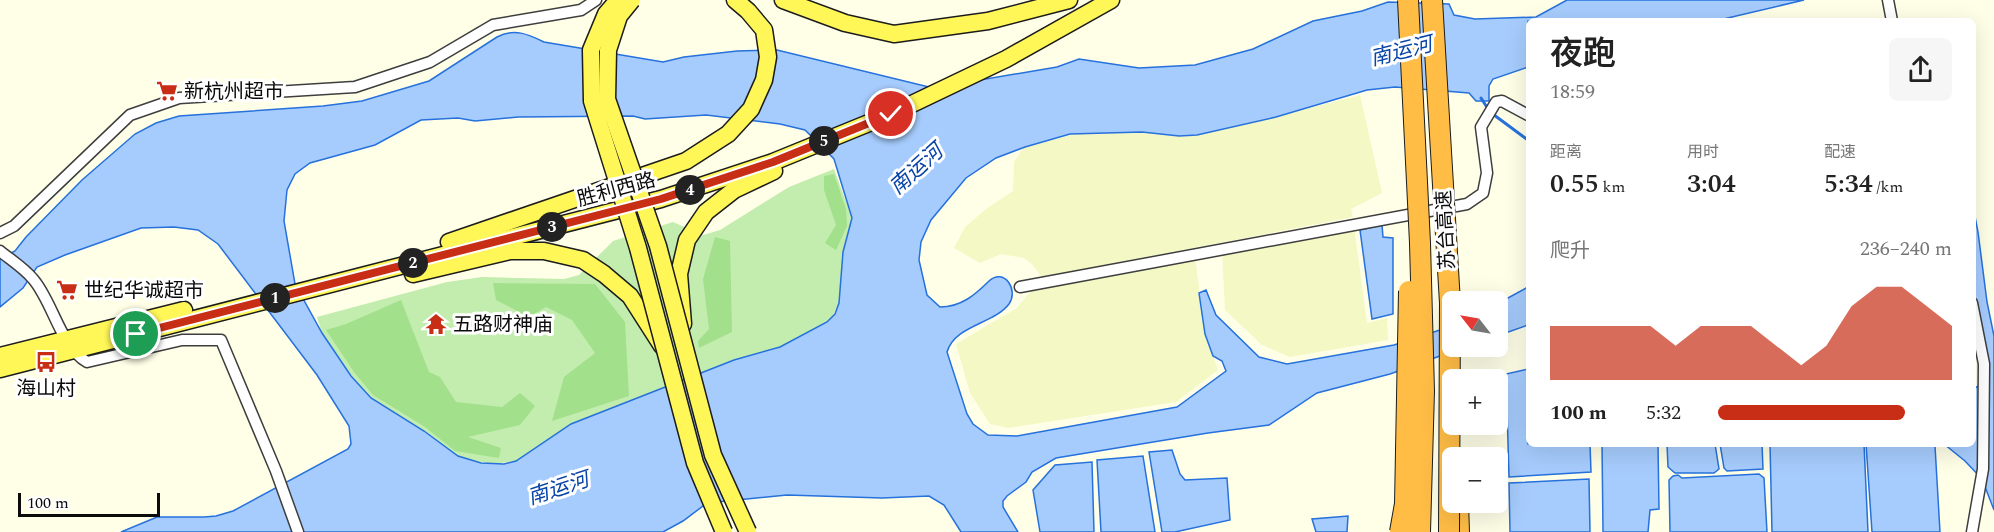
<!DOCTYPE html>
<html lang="zh">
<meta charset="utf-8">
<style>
:root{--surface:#fff;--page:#f6f6f6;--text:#222;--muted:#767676;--accent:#c82e15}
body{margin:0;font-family:Spectral,"Noto Sans SC",serif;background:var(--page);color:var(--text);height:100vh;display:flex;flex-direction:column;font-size:22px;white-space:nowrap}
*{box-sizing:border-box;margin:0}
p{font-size:20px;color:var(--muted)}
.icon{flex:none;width:33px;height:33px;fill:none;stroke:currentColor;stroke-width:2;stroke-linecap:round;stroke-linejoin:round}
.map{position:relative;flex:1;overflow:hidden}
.side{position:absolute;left:1526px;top:18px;width:450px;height:429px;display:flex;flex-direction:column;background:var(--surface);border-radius:9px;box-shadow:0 6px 24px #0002}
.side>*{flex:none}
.needle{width:39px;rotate:301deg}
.fabs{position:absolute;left:1442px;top:291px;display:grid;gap:12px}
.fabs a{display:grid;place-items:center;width:66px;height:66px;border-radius:9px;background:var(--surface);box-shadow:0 6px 24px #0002;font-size:30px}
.scale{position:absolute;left:18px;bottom:15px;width:142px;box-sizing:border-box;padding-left:6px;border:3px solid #0b0b0b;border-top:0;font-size:16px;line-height:21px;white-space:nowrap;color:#0b0b0b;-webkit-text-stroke:4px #fff;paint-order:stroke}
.pin{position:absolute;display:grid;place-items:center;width:51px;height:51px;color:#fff;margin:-26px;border:3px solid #fff;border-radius:50%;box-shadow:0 2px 6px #0007}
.km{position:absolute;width:30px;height:30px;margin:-15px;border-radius:50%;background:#222;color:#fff;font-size:16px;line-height:30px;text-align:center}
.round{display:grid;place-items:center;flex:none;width:63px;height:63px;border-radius:9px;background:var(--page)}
.overview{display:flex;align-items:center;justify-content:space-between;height:102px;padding:0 24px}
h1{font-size:33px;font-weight:600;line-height:45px}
.metrics{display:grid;grid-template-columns:repeat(3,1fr);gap:9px;height:102px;padding:6px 24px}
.metrics div{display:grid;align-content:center}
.metrics b{font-size:26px;font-weight:600}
.metrics small{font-size:16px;font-weight:400}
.metrics p{font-size:16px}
.chart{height:168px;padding:12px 24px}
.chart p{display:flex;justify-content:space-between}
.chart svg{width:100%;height:108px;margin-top:6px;fill:var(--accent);opacity:.7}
ul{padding:0 24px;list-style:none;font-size:20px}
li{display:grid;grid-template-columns:96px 72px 1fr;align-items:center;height:45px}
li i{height:15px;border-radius:8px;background:var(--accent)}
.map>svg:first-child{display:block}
.farmland{fill:#f3f8c5}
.green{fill:#c3edae}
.forest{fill:#a2e08c}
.water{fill:#a6ccfd;stroke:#2671dc;stroke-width:1.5;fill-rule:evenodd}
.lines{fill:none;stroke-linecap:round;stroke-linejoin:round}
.stream{stroke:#2671dc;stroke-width:3}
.minor-casing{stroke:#3e3e3e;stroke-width:13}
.primary-casing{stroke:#1c1c1c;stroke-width:19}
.motorway-casing{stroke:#1c1c1c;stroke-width:22}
.minor{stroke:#fff;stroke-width:10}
.primary{stroke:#fff658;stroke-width:16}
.motorway{stroke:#ffbd46;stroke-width:20}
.primary-bridge-casing{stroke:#1c1c1c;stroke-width:19;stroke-linecap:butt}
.motorway-bridge-casing{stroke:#1c1c1c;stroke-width:22;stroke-linecap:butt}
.primary-bridge{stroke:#fff658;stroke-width:16}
.motorway-bridge{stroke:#ffbd46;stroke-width:20}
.route-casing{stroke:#fff;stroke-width:12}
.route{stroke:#c82e15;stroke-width:8}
.labels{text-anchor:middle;stroke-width:6;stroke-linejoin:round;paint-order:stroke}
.poi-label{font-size:20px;fill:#0b0b0b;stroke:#fff;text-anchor:start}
.street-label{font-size:20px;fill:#0b0b0b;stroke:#fff}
.water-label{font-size:21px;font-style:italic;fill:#0844a8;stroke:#fff}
</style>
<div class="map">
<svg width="1994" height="532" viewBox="0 0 1994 532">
<rect width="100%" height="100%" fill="#ffffe8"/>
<!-- farmland -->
<g class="farmland">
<path d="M1360 95 1382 193 1351 209 1353 217 1042 277 1032 264 1024 258 1001 254 980 263 954 248 965 227 986 209 1013 191 1014 162 1024 147 1076 134 1142 132 1179 136 1197 135 1276 117Z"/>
<path d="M1354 226 1367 323 1387 318 1388 340 1290 357 1262 345 1225 310 1222 252Z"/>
<path d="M1195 257 1205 334 1218 370 1176 402 1008 428 990 424 970 393 956 344 1017 308 1033 288Z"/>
</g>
<!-- green -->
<path class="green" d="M834 169 852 218 843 252 839 303 831 319 817 329 780 347 734 360 571 424 516 461 493 464 463 459 424 431 371 398 351 375 322 333 317 317 447 282 482 277 564 279 579 275 613 241 673 222 703 235 720 230 789 187Z"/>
<!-- forest -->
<g class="forest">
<path d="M834 174 846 209 847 226 836 250 825 243 836 225 824 190V176Z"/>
<path d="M715 237 730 241 732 332 699 348 698 341 709 329 703 279Z"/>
<path d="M493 283 595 284 625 322 629 396 552 421 564 377 595 353 572 320 546 307 529 317 496 300Z"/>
<path d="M401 300 429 372 440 377 456 402 502 407 520 393 535 406 520 425 468 437 501 448 499 458 455 451 425 427 373 395 354 372 326 330 346 324Z"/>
</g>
<!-- water -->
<g class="water">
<path d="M1567 0H1804L1715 21H1528V67L1493 79 1489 86V101H1476L1469 93 1395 87 1367 90 1276 117 1197 135 1179 136 1142 132 1070 134 1025 147 996 158 966 178 931 220 921 242 919 260 927 295 940 307C961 307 975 295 989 281 1004 267 1019 290 1009 304 994 324 955 325 947 352L967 414 973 424 988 435 1017 436 1177 407 1226 371 1222 361 1213 356 1205 334 1199 293 1206 290 1216 315 1259 357 1287 364 1394 345 1452 326V346L1465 347 1390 374 1317 393 1269 425 1208 433 1056 458 1032 472 1026 482 1007 496 1003 501V507L1018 532H961L944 505 929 496 882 498 787 495 707 503 683 521 663 532H121L157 517H204L216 516 233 511 348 449 351 444 349 426 317 375 218 244 198 230 174 227 141 228 65 255 37 267 23 288 0 307V259L15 251 26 237 82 180 135 134 156 123 179 116 323 106 362 101 429 81 497 37C514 28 528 34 544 42L663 62 684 57 737 51 777 50 933 88 1057 67 1079 59 1139 68 1195 65 1253 49 1313 21 1362 11 1388 2 1449 4 1454 15 1475 19 1536 17ZM706 115 780 124 805 130 834 159 852 218 843 252 839 303 835 314 827 322 780 347 734 360 571 424 516 461 504 464 481 463 458 456 424 431 371 398 351 376 322 333 295 284 284 221 287 190 295 174 310 163 375 145 421 120 458 118 475 121 518 117 633 116 645 119Z"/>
<path d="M1973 206 1978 232 1987 302 1994 336V510L1982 479 1965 461 1944 444H1972L1973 389 1984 383 1973 291Z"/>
<path d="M1382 225 1383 237 1393 238V314L1372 319 1360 230Z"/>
<path d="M1528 287V325L1497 336V304Z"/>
<path d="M1528 369V444H1590L1591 472 1509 477 1506 374Z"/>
<path d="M1602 444H1658L1659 509 1650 510 1648 532H1603Z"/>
<path d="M1667 444H1715L1719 469 1714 473H1675L1668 467Z"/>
<path d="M1720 444H1762L1763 469 1727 471 1724 468Z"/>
<path d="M1770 444H1864L1868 532H1772Z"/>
<path d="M1866 444H1931L1935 446 1940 532H1872Z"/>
<path d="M1172 450 1180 474 1185 480 1227 478 1230 520 1175 532H1162L1149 452Z"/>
<path d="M1143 456 1155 532H1101L1097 460Z"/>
<path d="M1092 462 1094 532H1040L1033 490 1055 465Z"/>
<path d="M1759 474 1764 478 1767 532H1670L1669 480 1673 476 1678 475 1682 478Z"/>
<path d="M1589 479 1590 532H1510L1509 483Z"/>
<path d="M1348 516 1347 532H1316L1312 519Z"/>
</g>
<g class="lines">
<!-- stream -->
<path class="stream" d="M1481 98 1490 112 1528 140"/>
<defs>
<g id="minor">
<path d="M1888 0 1892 21"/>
<path d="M0 233 14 226 130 115 179 98 355 87 430 62 493 25 581 10 596 0"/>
<path d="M0 251C11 260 24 268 33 279 53 302 60 346 87 362L182 340H221L276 471 298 532"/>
<path d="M1020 287 1467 204 1483 193 1487 173 1481 127 1496 102 1502 101 1528 115"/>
<path d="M1972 532 1983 469 1984 364 1972 303"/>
</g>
<g id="primary">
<path d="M783 0 845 23 894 34 988 21 1069 0"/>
<path d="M449 242 686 161 728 134 751 109 764 80 768 57 764 30 748 11 735 0"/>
<path d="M413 274 510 251H544L583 260 604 274 630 296 662 346"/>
<path d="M683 324 679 274 687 240 706 212 734 190 774 171"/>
<path d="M0 356 184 310"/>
<path d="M0 369 661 199 773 162 891 114 1006 59 1111 0"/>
</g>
<path id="motorway" d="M1458 502 1459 532"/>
</defs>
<!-- minor casing -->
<use href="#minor" class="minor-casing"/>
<!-- primary casing -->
<use href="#primary" class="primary-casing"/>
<!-- motorway casing -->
<use href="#motorway" class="motorway-casing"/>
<!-- minor -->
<use href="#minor" class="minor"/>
<!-- primary -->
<use href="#primary" class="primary"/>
<!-- motorway -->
<use href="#motorway" class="motorway"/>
<defs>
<g id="primary-bridge">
<path d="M618 0 606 14 591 50 592 101 638 248 695 463 724 532"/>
<path d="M632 0 619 16 608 50 607 99 658 246 713 455 748 532"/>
</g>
<g id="motorway-bridge">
<path d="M1408 0 1420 243 1424 391 1420 532"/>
<path d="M1432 0 1450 303 1449 532"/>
<path d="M1400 532 1405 504 1409 291"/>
</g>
</defs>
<!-- primary-bridge casing -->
<use href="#primary-bridge" class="primary-bridge-casing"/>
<!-- motorway-bridge casing -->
<use href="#motorway-bridge" class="motorway-bridge-casing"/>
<!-- primary-bridge -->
<use href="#primary-bridge" class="primary-bridge"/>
<!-- motorway-bridge -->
<use href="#motorway-bridge" class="motorway-bridge"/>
</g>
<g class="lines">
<defs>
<path id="route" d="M136 334 661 199 773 162 891 114"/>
</defs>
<!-- route casing -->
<use href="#route" class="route-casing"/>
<!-- route -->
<use href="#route" class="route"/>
</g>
<!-- icons -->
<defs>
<symbol id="supermarket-bare" viewBox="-9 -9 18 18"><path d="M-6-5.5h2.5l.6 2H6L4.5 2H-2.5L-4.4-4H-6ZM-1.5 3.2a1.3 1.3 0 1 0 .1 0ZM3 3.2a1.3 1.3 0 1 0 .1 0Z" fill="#c82e15" stroke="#fff" stroke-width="2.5" paint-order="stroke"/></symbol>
<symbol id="temple-bare" viewBox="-9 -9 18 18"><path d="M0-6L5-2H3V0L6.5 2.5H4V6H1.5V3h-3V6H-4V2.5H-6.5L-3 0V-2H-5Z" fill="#c82e15" stroke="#fff" stroke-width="2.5" paint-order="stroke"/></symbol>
<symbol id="bus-bare" viewBox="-9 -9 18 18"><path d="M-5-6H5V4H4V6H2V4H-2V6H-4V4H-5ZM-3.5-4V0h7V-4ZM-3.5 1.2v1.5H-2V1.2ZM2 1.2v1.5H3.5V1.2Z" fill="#c82e15" stroke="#fff" stroke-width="2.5" paint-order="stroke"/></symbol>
</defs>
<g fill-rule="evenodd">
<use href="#supermarket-bare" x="152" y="76" width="30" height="30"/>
<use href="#supermarket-bare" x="52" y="275" width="30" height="30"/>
<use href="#temple-bare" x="421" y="309" width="30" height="30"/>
<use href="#bus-bare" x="31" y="347" width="30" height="30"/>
</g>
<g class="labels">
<!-- poi labels -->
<g class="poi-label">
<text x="184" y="98">新杭州超市</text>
<text x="84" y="297">世纪华诚超市</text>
<text x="453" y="331">五路财神庙</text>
<text x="46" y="395" text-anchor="middle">海山村</text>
</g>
<!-- street labels -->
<g class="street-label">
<text transform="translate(616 189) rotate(-15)" y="7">胜利西路</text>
<text transform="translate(1445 230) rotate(-93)" y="7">苏台高速</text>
</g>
<!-- water labels -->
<g class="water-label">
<text transform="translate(1401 51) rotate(-14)" y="7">南运河</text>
<text transform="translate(916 169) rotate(-42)" y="7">南运河</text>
<text transform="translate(558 488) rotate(-18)" y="7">南运河</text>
</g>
</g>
</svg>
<div class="fabs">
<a><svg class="needle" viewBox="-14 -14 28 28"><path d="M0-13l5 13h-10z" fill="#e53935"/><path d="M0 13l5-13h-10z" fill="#767676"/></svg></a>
<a>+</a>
<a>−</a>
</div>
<div class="scale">100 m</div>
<div class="pin" style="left:136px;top:334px;background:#1e9e55"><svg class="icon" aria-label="arrive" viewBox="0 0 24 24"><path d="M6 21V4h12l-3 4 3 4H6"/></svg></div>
<div class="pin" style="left:891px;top:114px;background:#d93025"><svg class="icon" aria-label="check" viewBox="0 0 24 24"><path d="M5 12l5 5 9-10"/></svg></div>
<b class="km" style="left:275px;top:298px">1</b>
<b class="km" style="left:413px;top:263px">2</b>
<b class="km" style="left:552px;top:227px">3</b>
<b class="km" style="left:690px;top:190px">4</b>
<b class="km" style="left:824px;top:141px">5</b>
<section class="side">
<div class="overview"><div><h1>夜跑</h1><p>18:59</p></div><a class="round"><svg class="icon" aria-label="share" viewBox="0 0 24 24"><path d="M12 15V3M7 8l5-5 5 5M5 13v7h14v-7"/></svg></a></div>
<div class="metrics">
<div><p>距离</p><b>0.55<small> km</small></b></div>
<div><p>用时</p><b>3:04</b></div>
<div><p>配速</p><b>5:34<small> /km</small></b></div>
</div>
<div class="chart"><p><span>爬升</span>236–240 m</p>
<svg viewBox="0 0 160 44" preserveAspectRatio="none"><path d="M0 44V22L10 22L20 22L30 22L40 22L50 30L60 22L70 22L80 22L90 30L100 38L110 30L120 14L130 6L140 6L150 14L160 22V44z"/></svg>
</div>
<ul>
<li><b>100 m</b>5:32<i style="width:80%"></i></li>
</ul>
</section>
</div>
